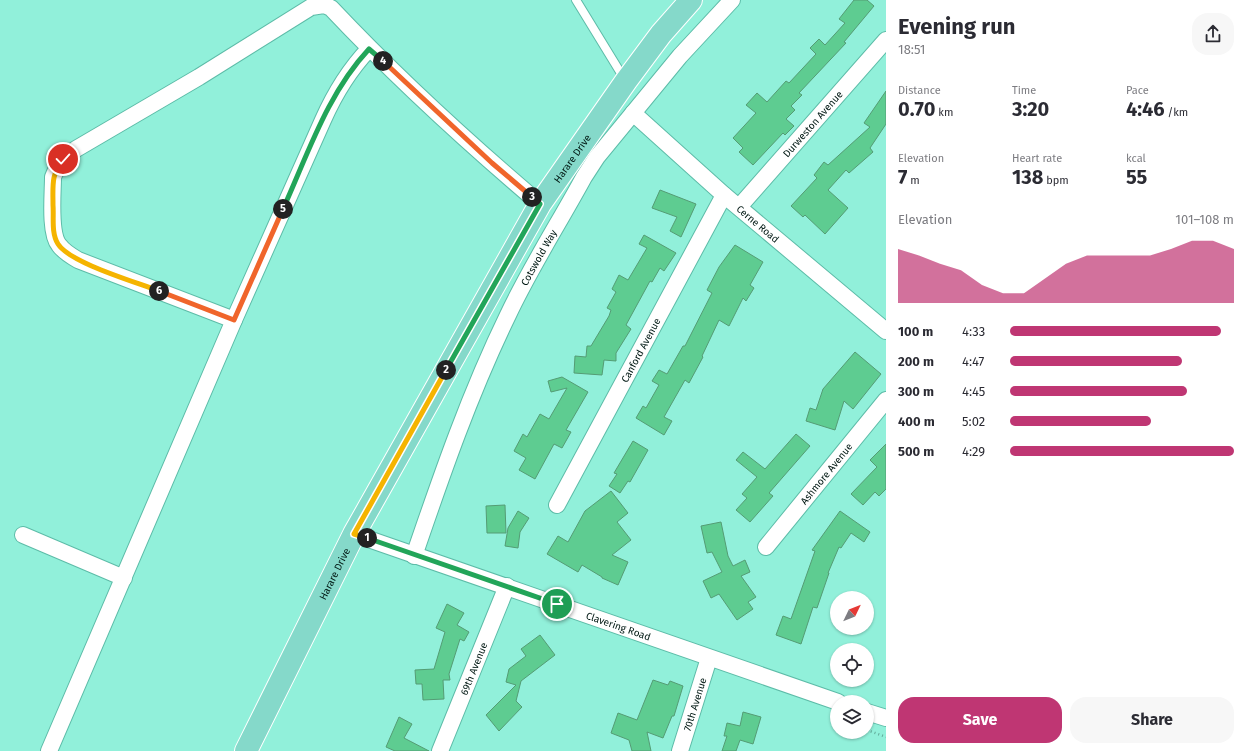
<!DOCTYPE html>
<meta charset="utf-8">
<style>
:root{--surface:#fff;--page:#f7f7f7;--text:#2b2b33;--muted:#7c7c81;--accent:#bf3673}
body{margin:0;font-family:"Fira Sans",sans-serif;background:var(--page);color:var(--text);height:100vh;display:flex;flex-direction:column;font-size:15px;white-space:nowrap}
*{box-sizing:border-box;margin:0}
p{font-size:13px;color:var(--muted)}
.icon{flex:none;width:22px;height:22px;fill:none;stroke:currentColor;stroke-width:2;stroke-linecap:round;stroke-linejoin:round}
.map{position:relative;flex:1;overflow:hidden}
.sheet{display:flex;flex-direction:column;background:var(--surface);width:360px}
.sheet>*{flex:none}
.needle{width:26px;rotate:47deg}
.fabs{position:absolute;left:830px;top:591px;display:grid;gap:8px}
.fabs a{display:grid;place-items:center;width:44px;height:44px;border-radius:50%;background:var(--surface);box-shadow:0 1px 3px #0004;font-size:20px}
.pin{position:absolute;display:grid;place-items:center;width:34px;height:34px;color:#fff;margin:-17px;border:2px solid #fff;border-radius:50%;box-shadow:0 1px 4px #0007}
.km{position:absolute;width:20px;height:20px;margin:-10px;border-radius:50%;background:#222;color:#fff;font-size:11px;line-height:20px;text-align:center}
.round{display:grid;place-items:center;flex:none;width:42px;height:42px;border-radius:16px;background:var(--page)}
.overview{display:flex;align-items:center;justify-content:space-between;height:68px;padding:0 12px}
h1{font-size:22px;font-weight:700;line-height:30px}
.figures{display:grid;grid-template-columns:repeat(3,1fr);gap:6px;height:68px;padding:4px 12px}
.figures div{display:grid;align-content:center}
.figures b{font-size:20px;font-weight:700}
.figures small{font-size:11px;font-weight:400}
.figures p{font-size:11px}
.chart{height:112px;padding:8px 12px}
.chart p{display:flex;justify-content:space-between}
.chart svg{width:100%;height:72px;margin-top:4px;fill:var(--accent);opacity:.7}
.primary-button{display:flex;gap:8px;margin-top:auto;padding:8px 12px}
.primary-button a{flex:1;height:46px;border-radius:16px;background:var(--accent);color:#fff;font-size:16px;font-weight:700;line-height:46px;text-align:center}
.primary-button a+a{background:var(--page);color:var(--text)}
ul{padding:0 12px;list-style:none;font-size:13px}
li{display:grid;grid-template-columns:64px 48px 1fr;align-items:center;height:30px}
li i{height:10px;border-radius:5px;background:var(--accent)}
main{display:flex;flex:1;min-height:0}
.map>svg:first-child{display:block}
.building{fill:#5ecc91;stroke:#549c74}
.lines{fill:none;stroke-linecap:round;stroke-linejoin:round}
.service-casing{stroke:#5dbca8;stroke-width:10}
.minor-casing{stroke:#5dbca8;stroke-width:18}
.primary-casing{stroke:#fff;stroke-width:24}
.path{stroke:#62ab9a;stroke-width:2.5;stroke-dasharray:1 3;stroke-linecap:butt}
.service{stroke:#fff;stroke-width:8}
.minor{stroke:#fff;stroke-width:16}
.primary{stroke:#85d9ca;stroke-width:22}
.split-1-casing{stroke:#fff;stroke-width:8}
.split-2-casing{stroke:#fff;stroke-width:8}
.split-3-casing{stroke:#fff;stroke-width:8}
.split-4-casing{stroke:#fff;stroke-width:8}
.split-5-casing{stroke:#fff;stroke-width:8}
.split-6-casing{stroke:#fff;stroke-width:8}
.split-7-casing{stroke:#fff;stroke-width:8}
.split-1{stroke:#22a559;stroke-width:5}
.split-2{stroke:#f5b400;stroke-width:5}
.split-3{stroke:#22a559;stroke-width:5}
.split-4{stroke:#f0652b;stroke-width:5}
.split-5{stroke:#22a559;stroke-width:5}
.split-6{stroke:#f0652b;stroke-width:5}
.split-7{stroke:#f5b400;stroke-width:5}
.labels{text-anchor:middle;stroke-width:4;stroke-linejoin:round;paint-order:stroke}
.street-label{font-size:10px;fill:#001813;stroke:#91f0da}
</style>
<main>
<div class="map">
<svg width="886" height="751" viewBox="0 0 886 751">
<rect width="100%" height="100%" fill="#91f0da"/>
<!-- building -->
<g class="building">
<path d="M854 0H867L874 6 844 42 846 43 799 93 802 95 791 106 795 110 786 119 794 126 785 135 783 133 753 165 739 152 743 148 733 138 756 113 746 105 757 93 767 102 786 81 789 83 816 54 810 48 819 39 825 45 845 23 839 19Z"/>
<path d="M886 91V124L870 148 873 152 849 173 846 170 828 190 848 208 825 234 805 215 803 217 791 206 817 178 814 175 824 162 828 165 870 127 864 123Z"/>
<path d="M660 190 696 204 681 237 670 231 677 217 652 208Z"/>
<path d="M644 235 676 253 664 271 660 268 652 282 650 281 626 325 631 329 616 353V361L604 360 602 375 574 373 575 356 586 357 587 346H591L609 316 611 310 607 308 616 292 612 289 619 275 628 280 647 248 639 244Z"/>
<path d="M735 245 763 262 750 285 754 288 746 301 743 298 729 326 719 320 702 356 703 357 689 383 685 380 664 417 672 421 664 435 636 418 643 406 646 408 659 385 652 381 659 370 667 374 683 346H685L712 293 707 290 719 267Z"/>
<path d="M855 352 881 374 853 409 844 401 835 430 806 421 810 408 816 410 823 389Z"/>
<path d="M562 377 588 392 566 430 571 432 562 448 554 444 535 479 519 470 526 458 514 451 523 434 527 437 540 414 549 419 567 388 551 392 548 381Z"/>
<path d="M796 434 810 446 769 493 773 496 750 522 736 510 747 498 742 494 757 477 736 460 743 452 765 469Z"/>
<path d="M633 441 648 450 630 482 628 481 620 493 609 486 617 474 614 473Z"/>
<path d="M886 444V489L879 496 875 492 863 505 851 494 877 467 870 460Z"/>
<path d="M611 491 628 513 617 522 631 540 612 555 628 562 618 585 602 578V577L582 565 578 572 547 554 558 536 568 542 585 511Z"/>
<path d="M505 505 506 533H487L486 506Z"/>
<path d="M518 511 529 518 520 532 518 548 505 546 508 528Z"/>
<path d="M840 511 870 532 864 542 851 533 841 548 839 547 828 573H829L817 608 813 607 801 644 776 635 783 616 791 619 815 551 812 550Z"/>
<path d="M721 522 728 556 733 566 745 560 750 572 741 576 756 597 748 602 753 609 737 620 719 594 711 598 703 581 722 572 712 552 707 553 701 526Z"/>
<path d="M447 604 464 613 457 625 469 632 464 641 460 639 449 674 450 680H443L444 699 423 700 422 684H416L415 670 434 669 445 632 436 628Z"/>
<path d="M540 635 555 655 521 681 516 701 522 707 499 731 486 715 516 685 506 682 509 669 526 656 521 649Z"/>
<path d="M653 680 668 685 670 681 683 686 674 716H672L663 738 647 732 651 751H632L629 740 611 733 618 713 637 720Z"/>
<path d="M743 712 761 717 753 744 740 740 736 751H722L727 736H724L727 723 740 726Z"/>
<path d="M399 717 412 724 404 738 429 751H395L386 747Z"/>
</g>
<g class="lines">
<defs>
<path id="service" d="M576 0 625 80"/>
<g id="minor">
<path id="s1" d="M633 113 724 195 886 331"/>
<path id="s2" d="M739 207 886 40"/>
<path d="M234 320 78 260C71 256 64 252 59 245 49 233 53 193 53 177 58 164 65 157 76 149L199 77 311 7 324 5 331 8C396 77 467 142 540 204"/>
<path id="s3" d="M557 505 724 195"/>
<path id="s4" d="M354 534 838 702"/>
<path d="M23 535 124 578"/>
<path id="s5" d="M766 547 886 400"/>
<path id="s6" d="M414 556C442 474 470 393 508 315 530 268 559 223 584 177L597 157 680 56 732 0"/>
<path d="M867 712 886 718"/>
<path d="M49 751 234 320 323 120C335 93 349 70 369 49"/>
<path id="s7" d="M440 751 507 586"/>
<path id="s8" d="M680 751 709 658"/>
</g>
<g id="primary">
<path id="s9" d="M246 751 354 534 540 204 626 81 661 34 691 0"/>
</g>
</defs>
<!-- service casing -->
<use href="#service" class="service-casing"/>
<!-- minor casing -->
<use href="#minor" class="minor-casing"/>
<!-- primary casing -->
<use href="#primary" class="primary-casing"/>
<!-- path -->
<path class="path" d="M867 730 886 737"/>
<!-- service -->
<use href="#service" class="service"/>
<!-- minor -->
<use href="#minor" class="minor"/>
<!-- primary -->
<use href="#primary" class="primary"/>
</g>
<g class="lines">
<defs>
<path id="split-1" d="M367 538 557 604"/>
<path id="split-2" d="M367 538 354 534 446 370"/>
<path id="split-3" d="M446 370 540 204 532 197"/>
<path id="split-4" d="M383 61 492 163 532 197"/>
<path id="split-5" d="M283 209C308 154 327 94 369 49L383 61"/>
<path id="split-6" d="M159 291 234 320 283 209"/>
<path id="split-7" d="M63 159C51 175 53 185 53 205 54 217 51 233 58 244 70 263 136 282 159 291"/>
</defs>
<!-- split-1 casing -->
<use href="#split-1" class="split-1-casing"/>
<!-- split-2 casing -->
<use href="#split-2" class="split-2-casing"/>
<!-- split-3 casing -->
<use href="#split-3" class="split-3-casing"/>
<!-- split-4 casing -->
<use href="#split-4" class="split-4-casing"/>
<!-- split-5 casing -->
<use href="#split-5" class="split-5-casing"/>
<!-- split-6 casing -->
<use href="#split-6" class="split-6-casing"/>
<!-- split-7 casing -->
<use href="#split-7" class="split-7-casing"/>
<!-- split-1 -->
<use href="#split-1" class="split-1"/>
<!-- split-2 -->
<use href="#split-2" class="split-2"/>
<!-- split-3 -->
<use href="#split-3" class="split-3"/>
<!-- split-4 -->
<use href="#split-4" class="split-4"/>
<!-- split-5 -->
<use href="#split-5" class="split-5"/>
<!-- split-6 -->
<use href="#split-6" class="split-6"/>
<!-- split-7 -->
<use href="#split-7" class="split-7"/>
</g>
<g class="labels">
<!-- street labels -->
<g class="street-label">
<text dy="4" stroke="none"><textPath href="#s2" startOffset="111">Durweston Avenue</textPath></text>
<text dy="4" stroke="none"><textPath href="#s9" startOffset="677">Harare Drive</textPath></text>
<text dy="4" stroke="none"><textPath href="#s1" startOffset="167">Cerne Road</textPath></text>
<text dy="4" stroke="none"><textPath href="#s6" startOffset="324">Cotswold Way</textPath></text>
<text dy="4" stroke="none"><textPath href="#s3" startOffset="176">Canford Avenue</textPath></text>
<text dy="4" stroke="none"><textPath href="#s5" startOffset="95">Ashmore Avenue</textPath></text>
<text dy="4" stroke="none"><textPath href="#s9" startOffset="198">Harare Drive</textPath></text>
<text dy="4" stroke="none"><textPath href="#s4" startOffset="280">Clavering Road</textPath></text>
<text dy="4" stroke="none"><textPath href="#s7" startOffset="89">69th Avenue</textPath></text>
<text dy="4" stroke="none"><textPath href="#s8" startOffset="49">70th Avenue</textPath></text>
</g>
</g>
</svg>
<div class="fabs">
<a><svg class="needle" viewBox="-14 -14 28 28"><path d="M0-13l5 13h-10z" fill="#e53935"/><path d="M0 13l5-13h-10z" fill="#7c7c81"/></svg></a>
<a><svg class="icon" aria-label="locate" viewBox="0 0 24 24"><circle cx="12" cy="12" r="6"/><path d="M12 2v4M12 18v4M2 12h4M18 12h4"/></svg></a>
<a><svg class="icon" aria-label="layers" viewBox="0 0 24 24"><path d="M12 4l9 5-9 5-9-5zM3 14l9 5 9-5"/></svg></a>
</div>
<div class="pin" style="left:557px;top:604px;background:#1e9e55"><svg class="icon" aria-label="arrive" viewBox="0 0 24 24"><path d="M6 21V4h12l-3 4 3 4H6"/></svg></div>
<div class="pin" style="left:63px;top:159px;background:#d93025"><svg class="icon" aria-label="check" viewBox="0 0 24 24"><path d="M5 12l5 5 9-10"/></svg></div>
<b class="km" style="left:367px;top:538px">1</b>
<b class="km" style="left:446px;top:370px">2</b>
<b class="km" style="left:532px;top:197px">3</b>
<b class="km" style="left:383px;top:61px">4</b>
<b class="km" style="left:283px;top:209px">5</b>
<b class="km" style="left:159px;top:291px">6</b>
</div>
<section class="sheet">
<div class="overview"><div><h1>Evening run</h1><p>18:51</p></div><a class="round"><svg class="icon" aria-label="share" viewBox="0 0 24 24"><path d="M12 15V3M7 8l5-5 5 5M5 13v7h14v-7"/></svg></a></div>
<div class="figures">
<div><p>Distance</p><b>0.70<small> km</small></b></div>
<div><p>Time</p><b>3:20</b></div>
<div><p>Pace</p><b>4:46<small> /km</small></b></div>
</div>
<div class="figures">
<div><p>Elevation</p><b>7<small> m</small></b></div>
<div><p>Heart rate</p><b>138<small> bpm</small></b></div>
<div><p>kcal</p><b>55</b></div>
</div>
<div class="chart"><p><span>Elevation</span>101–108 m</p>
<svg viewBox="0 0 160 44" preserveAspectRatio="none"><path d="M0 44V11L10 15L20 20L30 24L40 33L50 38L60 38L70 29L80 20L90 15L100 15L110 15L120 15L130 11L140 6L150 6L160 11V44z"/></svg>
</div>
<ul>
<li><b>100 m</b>4:33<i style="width:94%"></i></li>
<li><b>200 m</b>4:47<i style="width:77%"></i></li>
<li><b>300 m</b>4:45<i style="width:79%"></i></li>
<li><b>400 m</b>5:02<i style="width:63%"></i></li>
<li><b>500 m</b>4:29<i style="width:100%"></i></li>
</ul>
<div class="primary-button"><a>Save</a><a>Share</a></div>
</section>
</main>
